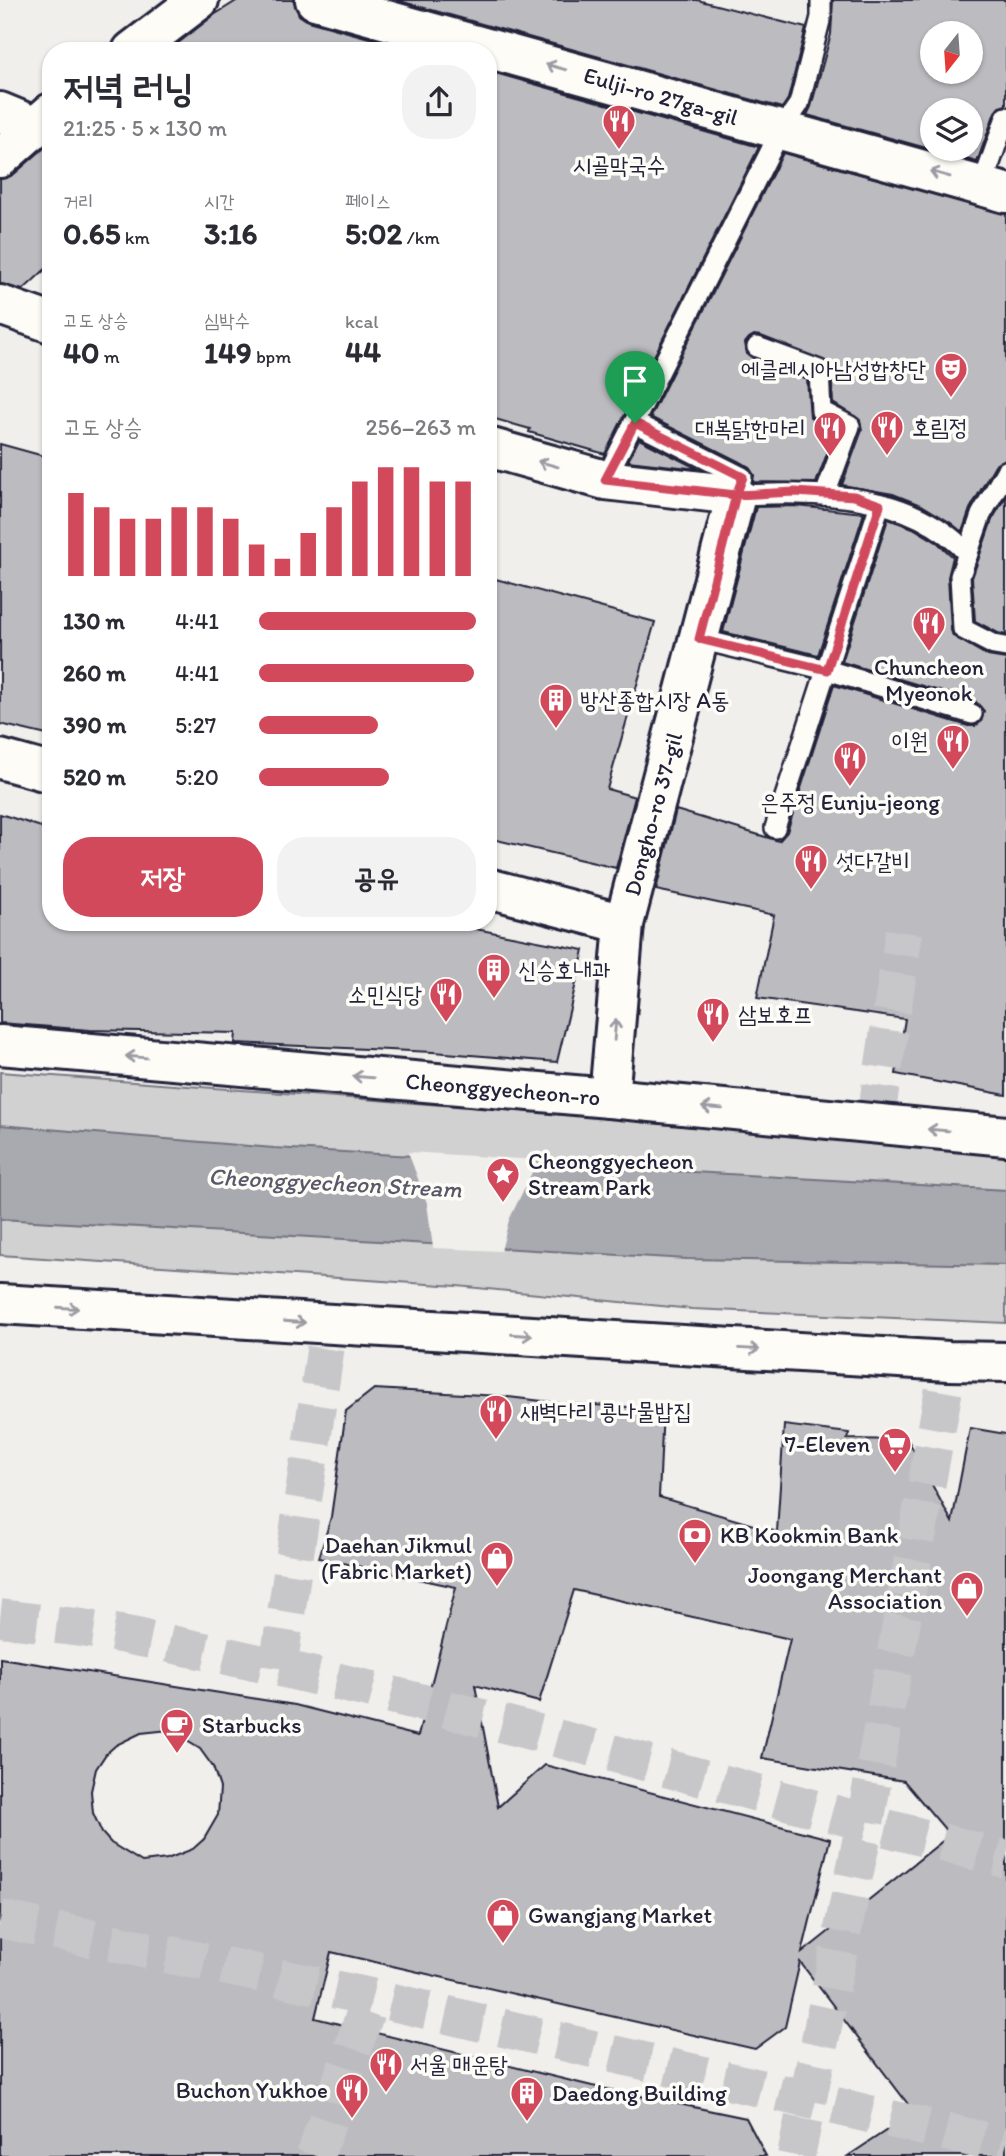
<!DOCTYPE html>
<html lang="ko">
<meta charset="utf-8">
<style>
:root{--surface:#fff;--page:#f2f2f3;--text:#2b2b33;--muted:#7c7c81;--accent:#d1495b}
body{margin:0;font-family:Itim,"Poor Story",sans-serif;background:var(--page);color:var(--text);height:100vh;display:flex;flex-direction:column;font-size:26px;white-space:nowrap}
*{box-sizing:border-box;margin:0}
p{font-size:23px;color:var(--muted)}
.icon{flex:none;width:38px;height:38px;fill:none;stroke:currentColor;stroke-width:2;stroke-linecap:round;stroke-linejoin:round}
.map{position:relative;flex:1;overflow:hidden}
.side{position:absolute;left:42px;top:42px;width:455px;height:889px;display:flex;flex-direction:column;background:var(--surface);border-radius:28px;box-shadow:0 2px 5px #0004}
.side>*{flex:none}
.needle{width:46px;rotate:197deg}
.buttons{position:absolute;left:920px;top:21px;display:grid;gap:14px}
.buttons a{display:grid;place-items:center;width:63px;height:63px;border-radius:50%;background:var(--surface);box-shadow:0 2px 5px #0004;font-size:35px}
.pin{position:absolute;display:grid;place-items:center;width:60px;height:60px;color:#fff;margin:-72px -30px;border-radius:50% 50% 50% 0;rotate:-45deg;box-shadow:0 0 7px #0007}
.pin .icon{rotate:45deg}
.round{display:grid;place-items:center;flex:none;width:74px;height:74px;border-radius:28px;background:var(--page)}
.head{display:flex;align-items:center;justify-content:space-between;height:119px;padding:0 21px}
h1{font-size:38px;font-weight:700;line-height:52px}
.stats{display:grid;grid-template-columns:repeat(3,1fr);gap:10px;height:119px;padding:7px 21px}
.stats div{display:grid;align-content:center}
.stats b{font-size:30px;font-weight:700}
.stats small{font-size:19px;font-weight:400}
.stats p{font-size:19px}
.chart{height:196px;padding:14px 21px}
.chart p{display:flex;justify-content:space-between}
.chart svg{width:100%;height:126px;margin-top:7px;stroke:var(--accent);stroke-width:6}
.button{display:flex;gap:14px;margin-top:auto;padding:14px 21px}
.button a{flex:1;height:80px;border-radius:28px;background:var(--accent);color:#fff;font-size:28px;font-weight:700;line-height:80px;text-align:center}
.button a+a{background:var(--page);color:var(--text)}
ul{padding:0 21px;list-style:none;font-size:23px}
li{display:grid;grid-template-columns:112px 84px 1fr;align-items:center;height:52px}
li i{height:18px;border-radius:9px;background:var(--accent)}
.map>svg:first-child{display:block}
.green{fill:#d2d1d1;stroke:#7a7a86;stroke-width:2}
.water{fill:#a9a9b0;stroke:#737381;stroke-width:2}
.pier{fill:#f0efec}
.building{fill:#bcbcc0;stroke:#22223b;stroke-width:2;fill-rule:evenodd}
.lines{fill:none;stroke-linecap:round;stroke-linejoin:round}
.street-tunnel{stroke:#c7c6c9;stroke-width:38;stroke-dasharray:38 19;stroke-linecap:butt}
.lane-casing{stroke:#22223b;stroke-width:24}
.street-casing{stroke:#22223b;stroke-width:44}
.primary-casing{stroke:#22223b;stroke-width:44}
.lane{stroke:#fdfcf7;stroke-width:19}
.street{stroke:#fdfcf7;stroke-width:38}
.primary{stroke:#fdfcf7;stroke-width:38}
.oneway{stroke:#9a9aa2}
.route-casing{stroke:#fff;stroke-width:14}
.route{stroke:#d1495b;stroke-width:9}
.labels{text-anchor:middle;stroke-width:7;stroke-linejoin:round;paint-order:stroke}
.street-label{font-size:23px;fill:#22223b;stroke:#fdfcf7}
.poi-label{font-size:23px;fill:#22223b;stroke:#fdfcf7;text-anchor:start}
.water-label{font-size:24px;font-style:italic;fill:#58586a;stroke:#fdfcf7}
</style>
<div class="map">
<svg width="1006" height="2156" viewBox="0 0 1006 2156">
<rect width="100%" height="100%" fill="#f0efec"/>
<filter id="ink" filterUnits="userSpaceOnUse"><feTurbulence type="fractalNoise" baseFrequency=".0143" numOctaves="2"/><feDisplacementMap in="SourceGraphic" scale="14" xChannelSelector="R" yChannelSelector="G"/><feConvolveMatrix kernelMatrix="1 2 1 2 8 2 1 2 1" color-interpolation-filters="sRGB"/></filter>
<g filter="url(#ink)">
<!-- green -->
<path class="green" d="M0 1072 643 1120 1006 1154V1323L692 1309 457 1286 0 1255Z"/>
<!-- water -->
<path class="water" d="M0 1125 274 1148 1006 1190V1265L687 1259 0 1219Z"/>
<!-- pier -->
<path class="pier" d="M408 1152 538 1160 509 1220 501 1251 433 1248 427 1203Z"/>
<!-- building -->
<g class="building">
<path d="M238 0H294L299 15 308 21 380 41 361 51H168L214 15Z"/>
<path d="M396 0H697L806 28 788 99 782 108Z"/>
<path d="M833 0H1006V105L999 107 995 112 977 162 807 115 811 107 831 34ZM933 33H971V72H933ZM933 110H971V149H933Z"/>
<path d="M488 71 759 147 605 454 529 432 530 429 488 417Z"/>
<path d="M51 142V264L23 290 0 284V179L14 174Z"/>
<path d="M783 153 1006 214V459L995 465 970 509 962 532 951 523 923 506 893 494 842 485 862 430 860 420 833 403 831 369 828 362 761 336 754 335 749 338 745 343 747 354 753 358 807 379 810 417 835 432 816 483 753 482 754 475 748 466 650 417Z"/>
<path d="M639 439 698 469 628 461Z"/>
<path d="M0 444 51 458V736L0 724Z"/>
<path d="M1006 496V635L998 633 975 621 972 578 992 520Z"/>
<path d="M797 506 864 513 818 655 723 632 756 507Z"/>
<path d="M888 519 913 528 938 543 953 557 948 577 951 630 953 636 988 656 1006 659V1095L896 1074 905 1019 757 998 774 915 656 890 676 810 779 841 787 832 834 685 968 726H975L981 722 984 711 976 702 842 662Z"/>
<path d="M488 577 655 622 607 789 635 797 616 868 488 838Z"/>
<path d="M0 814 51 830V922H440L584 950 557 1062 433 1052 235 1043 236 1033 90 1030 0 1023Z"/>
<path d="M374 1389 500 1396 559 1403 663 1409 659 1497 777 1532 784 1425 849 1433 847 1439 908 1440 952 1522 970 1428 1006 1434V2156H848L914 2112 800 1962 785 2027 755 2049 331 1952 315 2018 592 2086 746 2118 766 2156H0V1658L295 1705 418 1736 456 1587 319 1558 331 1517 346 1411ZM574 1590 790 1639 762 1758 904 1781 950 1835 802 1953 830 1839 545 1765 498 1807 475 1685 539 1702ZM169 1730 200 1749 213 1767 220 1788 218 1815 204 1839 193 1849 167 1859 142 1862 111 1843 102 1833 93 1813 91 1791 96 1769 106 1754 116 1745 141 1733Z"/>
</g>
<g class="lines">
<!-- street-tunnel -->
<g class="street-tunnel">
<path d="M875 1124 904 932"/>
<path d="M0 1618C45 1624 91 1628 136 1637 430 1695 716 1786 1006 1859"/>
<path d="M278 1668 329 1325"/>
<path d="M0 1919 371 1997 1006 2146"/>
<path d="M315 2156 371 1997"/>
<path d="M796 2156 865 1823 949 1361"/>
</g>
<defs>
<g id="lane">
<path d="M982 186 1006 117"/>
<path d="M757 347 819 370 821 411 850 426 825 495"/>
<path d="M635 423 742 477 736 495C815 492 911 490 968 554"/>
<path d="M1006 471 981 515 960 576 963 629 994 645 1006 647"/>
<path d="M605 480 781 130 799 104 821 17V0"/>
<path d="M699 639 827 670 972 714"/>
<path d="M775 828 880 504"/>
</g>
<g id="street">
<path d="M315 0 1006 193"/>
<path d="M132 51 199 0"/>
<path d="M0 112 34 126"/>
<path d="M0 158 51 113"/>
<path d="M0 305 51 323"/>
<path d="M488 447 605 480 736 495 624 924 609 1098"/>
<path d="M0 759 51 773"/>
<path d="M488 888 624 924"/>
</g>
<g id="primary">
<path d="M0 1045 609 1098 1006 1136"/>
<path d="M0 1304 949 1361 1006 1362"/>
</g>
</defs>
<!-- lane casing -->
<use href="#lane" class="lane-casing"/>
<!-- street casing -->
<use href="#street" class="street-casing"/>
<!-- primary casing -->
<use href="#primary" class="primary-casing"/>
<!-- lane -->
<use href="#lane" class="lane"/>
<!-- street -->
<use href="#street" class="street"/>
<!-- primary -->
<use href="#primary" class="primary"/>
</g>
<!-- one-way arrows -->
<defs><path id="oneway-shaft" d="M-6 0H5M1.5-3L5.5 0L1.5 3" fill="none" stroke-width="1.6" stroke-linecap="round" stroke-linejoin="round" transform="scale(1.75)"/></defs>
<g class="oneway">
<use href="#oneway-shaft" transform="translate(556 67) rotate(-164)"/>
<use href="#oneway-shaft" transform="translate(940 174) rotate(-164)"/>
<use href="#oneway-shaft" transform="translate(548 464) rotate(-164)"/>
<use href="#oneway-shaft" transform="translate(615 1030) rotate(-85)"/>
<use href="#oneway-shaft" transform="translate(136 1057) rotate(-175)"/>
<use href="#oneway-shaft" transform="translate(363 1077) rotate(-175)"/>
<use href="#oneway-shaft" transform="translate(712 1108) rotate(-175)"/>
<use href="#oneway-shaft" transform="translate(938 1130) rotate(-175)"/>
<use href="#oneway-shaft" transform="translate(68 1308) rotate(4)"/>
<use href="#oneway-shaft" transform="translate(295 1322) rotate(4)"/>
<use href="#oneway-shaft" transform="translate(522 1335) rotate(4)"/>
<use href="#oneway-shaft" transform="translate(749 1349) rotate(3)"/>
</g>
</g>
<g class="lines" filter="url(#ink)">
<defs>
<path id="route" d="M635 423 743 477 736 495 699 639 827 670 880 505 854 496 795 492 736 495 605 480 635 423"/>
</defs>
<!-- route casing -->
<use href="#route" class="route-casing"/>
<!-- route -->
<use href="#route" class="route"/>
</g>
<!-- icons -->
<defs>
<symbol id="restaurant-pin" viewBox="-11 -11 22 30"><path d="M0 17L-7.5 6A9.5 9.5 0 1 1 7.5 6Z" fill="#d1495b" stroke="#fdfcf7"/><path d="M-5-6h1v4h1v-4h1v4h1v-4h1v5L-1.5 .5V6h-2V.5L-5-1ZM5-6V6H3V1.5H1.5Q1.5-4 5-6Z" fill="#fff"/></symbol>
<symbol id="theatre-pin" viewBox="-11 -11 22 30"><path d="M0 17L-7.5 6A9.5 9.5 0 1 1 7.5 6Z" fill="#d1495b" stroke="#fdfcf7"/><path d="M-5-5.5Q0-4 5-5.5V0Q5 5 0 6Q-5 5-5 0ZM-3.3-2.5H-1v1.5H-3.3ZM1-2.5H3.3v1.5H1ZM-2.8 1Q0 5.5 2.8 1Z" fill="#fff"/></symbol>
<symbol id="building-pin" viewBox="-11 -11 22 30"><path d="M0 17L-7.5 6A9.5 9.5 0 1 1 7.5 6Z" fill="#d1495b" stroke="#fdfcf7"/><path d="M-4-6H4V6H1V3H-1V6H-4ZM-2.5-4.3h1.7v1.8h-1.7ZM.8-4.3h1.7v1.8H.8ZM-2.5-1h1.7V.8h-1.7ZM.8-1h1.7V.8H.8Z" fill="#fff"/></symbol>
<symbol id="sight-pin" viewBox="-11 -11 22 30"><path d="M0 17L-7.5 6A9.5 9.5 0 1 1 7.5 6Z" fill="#d1495b" stroke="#fdfcf7"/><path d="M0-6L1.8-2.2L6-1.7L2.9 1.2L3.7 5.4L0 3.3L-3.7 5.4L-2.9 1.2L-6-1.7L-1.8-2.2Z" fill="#fff"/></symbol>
<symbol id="supermarket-pin" viewBox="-11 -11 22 30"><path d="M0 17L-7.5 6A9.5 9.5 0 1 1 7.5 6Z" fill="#d1495b" stroke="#fdfcf7"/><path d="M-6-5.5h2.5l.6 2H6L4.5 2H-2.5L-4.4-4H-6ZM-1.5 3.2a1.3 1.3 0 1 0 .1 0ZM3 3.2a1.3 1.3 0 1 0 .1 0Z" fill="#fff"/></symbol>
<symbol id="bank-pin" viewBox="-11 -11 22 30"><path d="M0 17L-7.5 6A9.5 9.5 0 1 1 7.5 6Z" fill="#d1495b" stroke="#fdfcf7"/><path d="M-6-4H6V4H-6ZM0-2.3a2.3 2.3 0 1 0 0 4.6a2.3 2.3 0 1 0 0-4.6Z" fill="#fff"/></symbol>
<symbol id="shop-pin" viewBox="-11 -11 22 30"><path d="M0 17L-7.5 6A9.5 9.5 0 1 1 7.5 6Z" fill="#d1495b" stroke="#fdfcf7"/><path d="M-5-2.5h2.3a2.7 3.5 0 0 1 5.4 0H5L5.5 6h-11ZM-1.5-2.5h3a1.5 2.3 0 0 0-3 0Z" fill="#fff"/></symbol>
<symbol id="cafe-pin" viewBox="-11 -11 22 30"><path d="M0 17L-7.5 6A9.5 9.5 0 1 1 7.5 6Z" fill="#d1495b" stroke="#fdfcf7"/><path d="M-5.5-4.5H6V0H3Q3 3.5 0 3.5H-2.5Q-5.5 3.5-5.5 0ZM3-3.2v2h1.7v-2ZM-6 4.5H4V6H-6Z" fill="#fff"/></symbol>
</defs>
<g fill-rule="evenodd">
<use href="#restaurant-pin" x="600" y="102" width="38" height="52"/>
<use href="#theatre-pin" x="932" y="350" width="38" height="52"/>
<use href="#restaurant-pin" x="868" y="408" width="38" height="52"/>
<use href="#restaurant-pin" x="811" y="409" width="38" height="52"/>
<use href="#restaurant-pin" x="910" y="604" width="38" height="52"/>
<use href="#building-pin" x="537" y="681" width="38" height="52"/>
<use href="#restaurant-pin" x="934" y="722" width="38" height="52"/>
<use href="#restaurant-pin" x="831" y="739" width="38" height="52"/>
<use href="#restaurant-pin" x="792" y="842" width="38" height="52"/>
<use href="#building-pin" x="475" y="951" width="38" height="52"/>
<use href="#restaurant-pin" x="427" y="975" width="38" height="52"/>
<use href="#restaurant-pin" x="694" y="995" width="38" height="52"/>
<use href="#sight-pin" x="484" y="1155" width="38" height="52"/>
<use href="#restaurant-pin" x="477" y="1392" width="38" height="52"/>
<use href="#supermarket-pin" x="876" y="1425" width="38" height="52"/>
<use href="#bank-pin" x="676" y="1516" width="38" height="52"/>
<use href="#shop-pin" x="478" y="1539" width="38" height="52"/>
<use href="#shop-pin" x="948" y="1569" width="38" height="52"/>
<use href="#cafe-pin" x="158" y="1706" width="38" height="52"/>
<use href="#shop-pin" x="484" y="1896" width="38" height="52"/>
<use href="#restaurant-pin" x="367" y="2045" width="38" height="52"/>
<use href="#restaurant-pin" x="333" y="2071" width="38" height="52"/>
<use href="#building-pin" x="508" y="2074" width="38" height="52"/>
</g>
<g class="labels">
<!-- street labels -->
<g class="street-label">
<text transform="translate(661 96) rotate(16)" y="8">Eulji-ro 27ga-gil</text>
<text transform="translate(653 814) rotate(-75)" y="8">Dongho-ro 37-gil</text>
<text transform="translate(503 1089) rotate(5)" y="8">Cheonggyecheon-ro</text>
</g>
<!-- poi labels -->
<g class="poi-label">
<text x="619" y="173" text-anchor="middle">시골막국수</text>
<text x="926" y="377" text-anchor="end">에클레시아남성합창단</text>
<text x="912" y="435">호림정</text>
<text x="806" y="436" text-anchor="end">대복닭한마리</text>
<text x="929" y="675" text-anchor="middle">Chuncheon<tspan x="929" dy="26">Myeonok</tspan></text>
<text x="580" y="708">방산종합시장 A동</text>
<text x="928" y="749" text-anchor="end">이원</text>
<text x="850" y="810" text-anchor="middle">은주정 Eunju-jeong</text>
<text x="836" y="869">섯다갈비</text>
<text x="518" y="978">신승호내과</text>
<text x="422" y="1002" text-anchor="end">소민식당</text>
<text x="738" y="1022">삼보호프</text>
<text x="528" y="1169">Cheonggyecheon<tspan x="528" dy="26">Stream Park</tspan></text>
<text x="520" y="1419">새벽다리 콩나물밥집</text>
<text x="870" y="1452" text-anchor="end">7-Eleven</text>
<text x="720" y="1543">KB Kookmin Bank</text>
<text x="472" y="1553" text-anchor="end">Daehan Jikmul<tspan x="472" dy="26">(Fabric Market)</tspan></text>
<text x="942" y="1583" text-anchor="end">Joongang Merchant<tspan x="942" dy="26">Association</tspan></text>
<text x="202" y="1733">Starbucks</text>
<text x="528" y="1923">Gwangjang Market</text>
<text x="410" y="2072">서울 매운탕</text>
<text x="328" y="2098" text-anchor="end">Buchon Yukhoe</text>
<text x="552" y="2101">Daedong Building</text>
</g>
<!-- water labels -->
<g class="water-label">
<text transform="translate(335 1183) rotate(3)" y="8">Cheonggyecheon Stream</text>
</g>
</g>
</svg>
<div class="buttons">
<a><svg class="needle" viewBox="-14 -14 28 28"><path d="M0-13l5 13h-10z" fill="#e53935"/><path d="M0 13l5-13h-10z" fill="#7c7c81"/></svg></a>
<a><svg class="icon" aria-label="layers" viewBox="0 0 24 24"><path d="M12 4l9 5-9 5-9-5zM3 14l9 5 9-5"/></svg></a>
</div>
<div class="pin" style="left:635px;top:423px;background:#1e9e55"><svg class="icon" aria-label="arrive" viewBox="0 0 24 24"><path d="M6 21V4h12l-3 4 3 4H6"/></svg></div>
<section class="side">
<div class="head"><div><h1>저녁 러닝</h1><p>21:25 · 5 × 130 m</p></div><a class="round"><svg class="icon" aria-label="share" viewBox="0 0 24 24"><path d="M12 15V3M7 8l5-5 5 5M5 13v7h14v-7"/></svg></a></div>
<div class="stats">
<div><p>거리</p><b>0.65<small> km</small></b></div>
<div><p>시간</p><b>3:16</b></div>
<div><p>페이스</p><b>5:02<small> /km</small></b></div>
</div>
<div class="stats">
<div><p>고도 상승</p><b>40<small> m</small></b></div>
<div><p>심박수</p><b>149<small> bpm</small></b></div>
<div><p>kcal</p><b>44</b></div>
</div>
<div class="chart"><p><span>고도 상승</span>256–263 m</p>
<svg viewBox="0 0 160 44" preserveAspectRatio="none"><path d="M5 44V15M15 44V20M25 44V24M35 44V24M45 44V20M55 44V20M65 44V24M75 44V33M85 44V38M95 44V29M105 44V20M115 44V11M125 44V6M135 44V6M145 44V11M155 44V11"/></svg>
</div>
<ul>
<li><b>130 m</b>4:41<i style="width:100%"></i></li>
<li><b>260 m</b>4:41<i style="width:99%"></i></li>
<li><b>390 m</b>5:27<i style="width:55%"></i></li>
<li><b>520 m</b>5:20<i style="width:60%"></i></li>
</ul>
<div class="button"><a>저장</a><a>공유</a></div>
</section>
</div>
